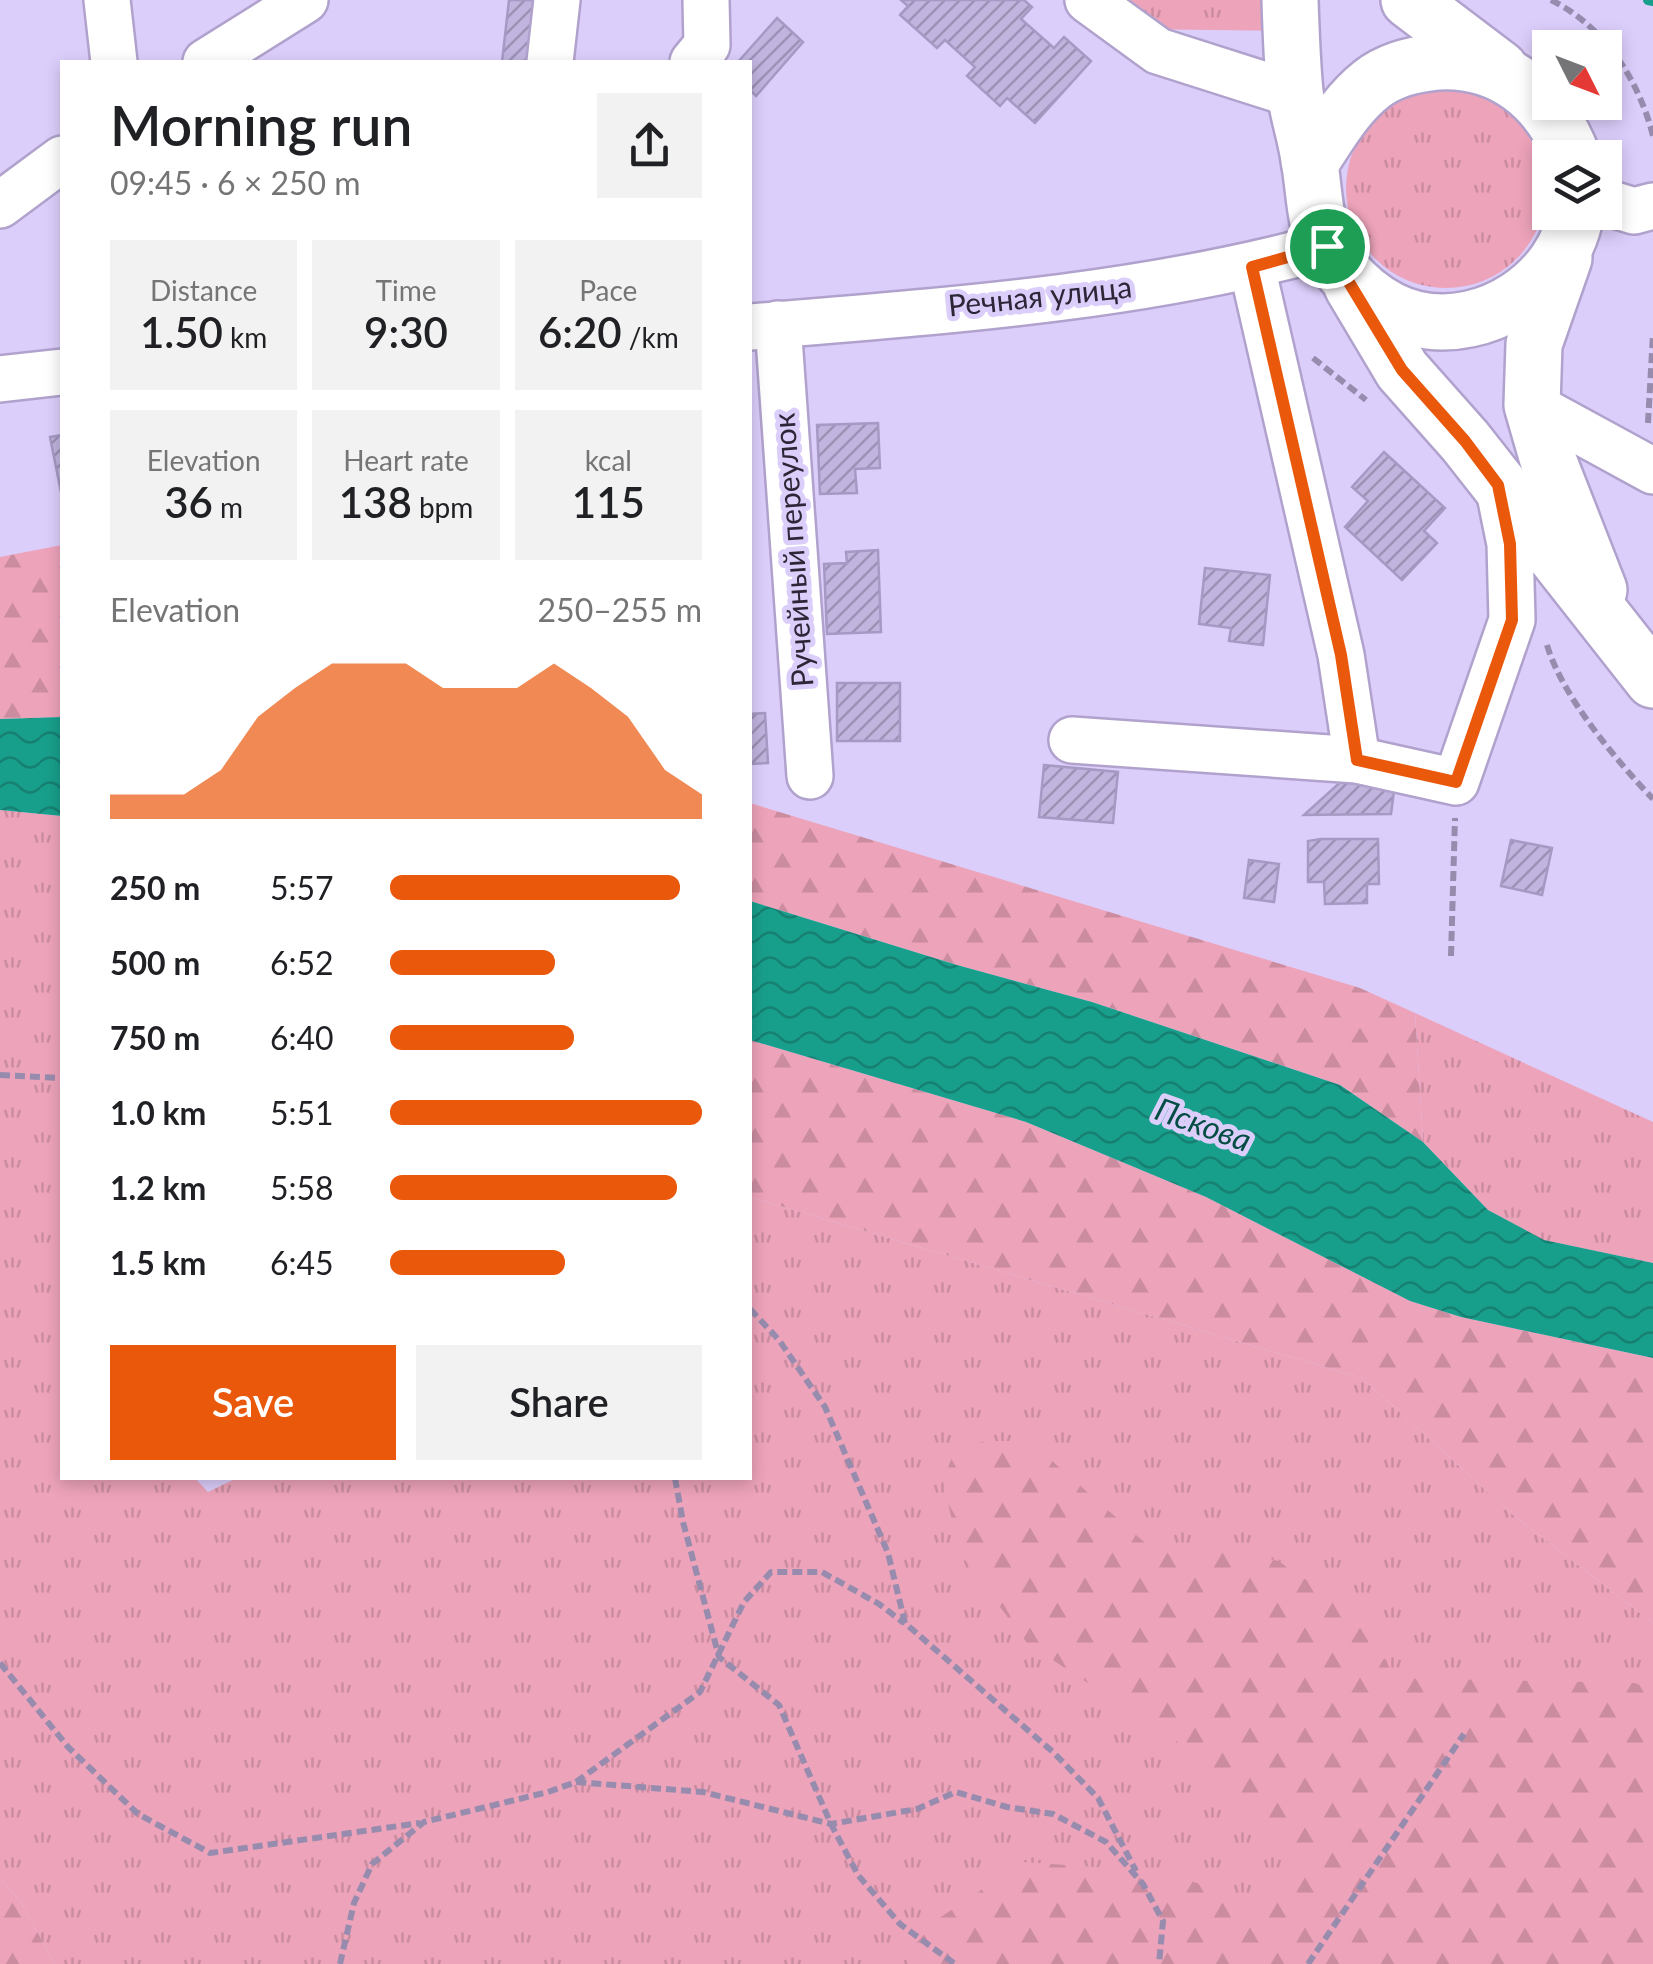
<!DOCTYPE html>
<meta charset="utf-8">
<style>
:root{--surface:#fff;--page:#f2f2f2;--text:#202124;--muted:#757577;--accent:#ea580c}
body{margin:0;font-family:Lato,sans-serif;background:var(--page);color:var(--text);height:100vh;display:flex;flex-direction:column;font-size:38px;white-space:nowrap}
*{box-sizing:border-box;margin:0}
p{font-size:32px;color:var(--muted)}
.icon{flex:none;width:55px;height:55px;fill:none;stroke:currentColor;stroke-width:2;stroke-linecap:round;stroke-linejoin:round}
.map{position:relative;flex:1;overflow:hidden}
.sheet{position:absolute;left:60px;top:60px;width:692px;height:1420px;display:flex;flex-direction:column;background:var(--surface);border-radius:0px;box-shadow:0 5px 15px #0003}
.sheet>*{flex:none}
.needle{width:65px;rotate:132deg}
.tools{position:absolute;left:1532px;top:30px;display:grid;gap:20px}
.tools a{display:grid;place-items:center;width:90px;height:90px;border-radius:0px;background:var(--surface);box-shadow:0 5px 15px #0003;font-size:50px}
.pin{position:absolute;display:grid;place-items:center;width:85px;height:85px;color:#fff;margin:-42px;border:5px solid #fff;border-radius:50%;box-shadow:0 2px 10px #0007}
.round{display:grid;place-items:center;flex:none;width:105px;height:105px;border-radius:0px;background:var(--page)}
.overview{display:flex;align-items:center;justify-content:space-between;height:170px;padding:0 50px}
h1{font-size:55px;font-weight:600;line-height:75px}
.stats{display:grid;grid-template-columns:repeat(3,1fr);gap:15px;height:170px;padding:10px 50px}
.stats div{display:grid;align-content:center;border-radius:0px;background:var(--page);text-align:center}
.stats b{font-size:42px;font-weight:600}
.stats small{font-size:28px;font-weight:400}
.stats p{font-size:28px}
.chart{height:280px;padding:20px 50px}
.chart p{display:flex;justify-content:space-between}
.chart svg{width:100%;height:180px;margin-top:10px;fill:var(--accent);opacity:.7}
.cta{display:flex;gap:20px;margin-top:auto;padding:20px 50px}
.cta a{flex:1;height:115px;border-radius:0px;background:var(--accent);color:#fff;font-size:40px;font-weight:600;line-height:115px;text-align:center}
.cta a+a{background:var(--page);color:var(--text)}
ul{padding:0 50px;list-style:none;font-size:32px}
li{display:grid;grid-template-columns:160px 120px 1fr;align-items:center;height:75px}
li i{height:25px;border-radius:12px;background:var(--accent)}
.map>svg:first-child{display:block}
.grass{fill:url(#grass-tufts)}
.forest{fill:url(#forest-firs)}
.water{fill:url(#water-waves)}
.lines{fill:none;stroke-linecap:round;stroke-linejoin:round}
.stream{stroke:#189f8b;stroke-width:10}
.building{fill:url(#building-hatch);stroke:#a699c3;stroke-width:2.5}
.minor-casing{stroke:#b0a2cc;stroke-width:50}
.major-casing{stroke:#b0a2cc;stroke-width:60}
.path{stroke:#978cae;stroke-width:6;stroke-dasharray:10 5;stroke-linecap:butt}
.minor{stroke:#fff;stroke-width:45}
.major{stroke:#fff;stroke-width:55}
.route-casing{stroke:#fff;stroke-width:20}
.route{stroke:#ea580c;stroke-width:12}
.labels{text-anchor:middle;stroke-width:10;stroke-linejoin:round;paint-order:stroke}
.street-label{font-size:30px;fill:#2c2637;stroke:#dccefb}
.water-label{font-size:32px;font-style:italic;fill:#044d43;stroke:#dccefb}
</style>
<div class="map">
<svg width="1653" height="1964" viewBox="0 0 1653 1964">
<defs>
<pattern id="grass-tufts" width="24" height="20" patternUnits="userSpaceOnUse" patternTransform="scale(2.5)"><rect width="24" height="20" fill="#eda3ba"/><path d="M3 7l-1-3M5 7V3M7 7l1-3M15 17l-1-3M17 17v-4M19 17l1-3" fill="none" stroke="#cb8ca0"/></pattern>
<pattern id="forest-firs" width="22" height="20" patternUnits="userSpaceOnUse" patternTransform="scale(2.5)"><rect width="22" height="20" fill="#eda3ba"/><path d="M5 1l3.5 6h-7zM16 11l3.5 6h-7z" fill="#cb8ca0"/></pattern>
<pattern id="water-waves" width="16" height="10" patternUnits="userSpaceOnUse" patternTransform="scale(2.5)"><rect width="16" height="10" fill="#189f8b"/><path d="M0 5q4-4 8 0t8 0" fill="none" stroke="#168172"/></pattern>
<pattern id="building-hatch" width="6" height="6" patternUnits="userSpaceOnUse" patternTransform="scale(2.5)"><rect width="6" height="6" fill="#c1b4df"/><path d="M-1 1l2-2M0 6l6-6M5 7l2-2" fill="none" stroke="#9d92b6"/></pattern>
</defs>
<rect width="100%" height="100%" fill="#dccefb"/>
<!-- grass -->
<g class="grass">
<path d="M1095 0H1298L1293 31 1131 29Z"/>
<circle cx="1446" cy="188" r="100"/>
<path d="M0 810 62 816V1478H195L208 1492 237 1478H750V1197L1362 1378 1512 1514 1653 1623V1964H55L22 1904 0 1878Z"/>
<path d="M1415 1013 1653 1122V1263L1543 1240 1488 1210 1423 1142Z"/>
</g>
<!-- forest -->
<g class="forest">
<path d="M62 545V717L0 719V557Z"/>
<path d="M750 803 1360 988 1415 1013 1423 1142 1340 1085 1092 1002 957 965 750 901Z"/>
<path d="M750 1040 1026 1122 1206 1197 1410 1301 1461 1317 1653 1358V1623L1512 1514 1362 1378 750 1197Z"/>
<path d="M985 1441H1020L1051 1460 1152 1549 1210 1545 1278 1561 1362 1617 1395 1678 1635 1683 1653 1691V1964H910L912 1948 938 1919 1023 1862 1164 1872 1271 1908 1294 1882 1263 1820 1182 1745 1027 1643 959 1552 943 1480 955 1450Z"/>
<path d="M0 1878 22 1904 55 1964H0Z"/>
</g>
<!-- water -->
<g class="water">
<path d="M62 717V816L0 810V719Z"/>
<path d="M750 901 957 965 1092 1002 1340 1085 1423 1142 1488 1210 1544 1240 1653 1263V1358L1461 1317 1410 1301 1206 1197 1026 1122 750 1040Z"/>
</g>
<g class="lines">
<!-- stream -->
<path class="stream" d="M1648 0 1653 1"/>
</g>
<!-- building -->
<g class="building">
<path d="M509 0H542L534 62H502Z"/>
<path d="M901 0H1024L1032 7 1021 19 1054 48 1064 37 1091 61 1035 123 1007 98 1000 106 967 76 975 67 945 40 937 48 900 15 908 6Z"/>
<path d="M777 18 803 42 756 96 750 90V62H738Z"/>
<path d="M878 423 880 468 855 469 857 493 820 494 817 425Z"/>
<path d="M62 435V497L50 437Z"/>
<path d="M1384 452 1445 508 1424 531 1437 543 1402 580 1345 527 1368 501 1352 487Z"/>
<path d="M878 550 881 632 827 634 824 564 847 563 846 552Z"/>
<path d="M1205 568 1270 575 1263 645 1229 641 1231 628 1199 624Z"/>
<rect x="837" y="683" width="63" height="58"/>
<path d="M765 713 768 763 750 764V714Z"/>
<path d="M1044 765 1118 772 1113 823 1039 817Z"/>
<path d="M1346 777 1395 783 1391 814 1304 815Z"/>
<path d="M1321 839H1378L1379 884H1367V903L1325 904 1324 882H1308V841Z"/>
<path d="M1511 840 1552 848 1542 895 1501 886Z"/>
<path d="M1249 860 1279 864 1274 902 1244 898Z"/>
</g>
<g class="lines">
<defs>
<g id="minor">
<path d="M107 0 114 62"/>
<path d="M1088 0 1158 51 1296 95"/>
<path d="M206 62 305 0"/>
<path d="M550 62 557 0"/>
<path d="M693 62 707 45 706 0"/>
<path d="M1605 202 1634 211 1653 206"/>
<path d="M0 205 62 159"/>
<path d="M1252 267 1341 655 1357 760"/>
<path d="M778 324 810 776"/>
<path d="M750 327C943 311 1139 298 1327 246"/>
<path d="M0 379 62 372"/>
<path d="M1532 405 1653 471"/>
<path d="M1072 740 1357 760 1456 782 1512 620 1510 544 1498 485"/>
</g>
<g id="major">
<path d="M1290 0C1291 31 1292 62 1295 92 1298 115 1306 137 1309 160 1315 190 1313 221 1328 249 1345 281 1380 311 1416 319 1487 335 1565 283 1576 212"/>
<path d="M1409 0 1500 69"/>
<path d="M1310 163C1329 135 1345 105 1372 84 1390 70 1415 64 1437 62 1503 58 1550 98 1573 158"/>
<path d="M1564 258 1534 344 1532 405 1547 457 1599 590"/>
<path d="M1352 286 1402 370 1465 441 1653 680"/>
</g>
</defs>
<!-- minor casing -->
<use href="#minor" class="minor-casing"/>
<!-- major casing -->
<use href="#major" class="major-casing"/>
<!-- path -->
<g class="path">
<path d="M1551 0C1604 26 1639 80 1653 136"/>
<path d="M1313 358 1366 400"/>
<path d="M1648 423 1653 334"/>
<path d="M1547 645C1562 696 1616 760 1653 799"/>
<path d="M1451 956 1455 818"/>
<path d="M0 1075 62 1078"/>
<path d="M750 1309 779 1340 825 1407 888 1553 905 1623 1054 1753 1098 1798 1136 1871"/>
<path d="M675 1478 683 1522 719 1657 779 1705 831 1824 858 1875 900 1924 955 1964"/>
<path d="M0 1663 68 1747 138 1814 210 1853 420 1823"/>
<path d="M576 1782 700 1692 744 1602 771 1572H822L879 1604 904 1623"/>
<path d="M340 1964 354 1903 372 1864 424 1822 548 1792 576 1782 703 1792 831 1824 917 1809 956 1792 1007 1807 1053 1814 1106 1842 1143 1884 1163 1921 1159 1964"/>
<path d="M1308 1964 1464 1734"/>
</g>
<!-- minor -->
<use href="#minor" class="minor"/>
<!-- major -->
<use href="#major" class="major"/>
</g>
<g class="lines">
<defs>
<path id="route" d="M1327 246 1402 370 1465 441 1498 485 1510 544 1512 620 1456 782 1357 760 1341 655 1252 267Z"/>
</defs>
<!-- route casing -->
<use href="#route" class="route-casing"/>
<!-- route -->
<use href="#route" class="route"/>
</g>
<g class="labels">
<!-- street labels -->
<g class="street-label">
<text transform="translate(1040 297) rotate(-6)" y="10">Речная улица</text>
<text transform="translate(794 550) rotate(-94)" y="10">Ручейный переулок</text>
</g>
<!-- water labels -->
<g class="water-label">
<text transform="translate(1203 1125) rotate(20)" y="11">Пскова</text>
</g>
</g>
</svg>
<div class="tools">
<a><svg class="needle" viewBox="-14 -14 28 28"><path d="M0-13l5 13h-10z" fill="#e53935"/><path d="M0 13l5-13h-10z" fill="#757577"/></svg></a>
<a><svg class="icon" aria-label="layers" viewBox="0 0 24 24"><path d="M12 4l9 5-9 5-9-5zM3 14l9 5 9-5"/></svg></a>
</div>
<div class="pin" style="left:1327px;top:246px;background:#1e9e55"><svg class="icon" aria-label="arrive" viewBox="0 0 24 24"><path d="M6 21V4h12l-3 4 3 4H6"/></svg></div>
<section class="sheet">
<div class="overview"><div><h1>Morning run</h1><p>09:45 · 6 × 250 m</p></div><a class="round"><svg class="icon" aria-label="share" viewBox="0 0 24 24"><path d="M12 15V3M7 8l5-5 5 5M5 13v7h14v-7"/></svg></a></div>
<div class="stats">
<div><p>Distance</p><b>1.50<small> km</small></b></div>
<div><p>Time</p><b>9:30</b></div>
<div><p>Pace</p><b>6:20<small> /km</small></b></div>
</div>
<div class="stats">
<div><p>Elevation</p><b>36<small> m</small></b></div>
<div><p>Heart rate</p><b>138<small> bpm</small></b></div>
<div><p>kcal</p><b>115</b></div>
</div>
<div class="chart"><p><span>Elevation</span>250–255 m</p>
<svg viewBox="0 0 160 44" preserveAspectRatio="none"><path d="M0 44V38L10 38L20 38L30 32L40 19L50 12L60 6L70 6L80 6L90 12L100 12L110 12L120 6L130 12L140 19L150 32L160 38V44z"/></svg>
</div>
<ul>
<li><b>250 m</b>5:57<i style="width:93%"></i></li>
<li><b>500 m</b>6:52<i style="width:53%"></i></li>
<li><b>750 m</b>6:40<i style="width:59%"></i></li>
<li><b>1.0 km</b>5:51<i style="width:100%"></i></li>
<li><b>1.2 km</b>5:58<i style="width:92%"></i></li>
<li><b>1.5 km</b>6:45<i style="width:56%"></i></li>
</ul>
<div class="cta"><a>Save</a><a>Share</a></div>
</section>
</div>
